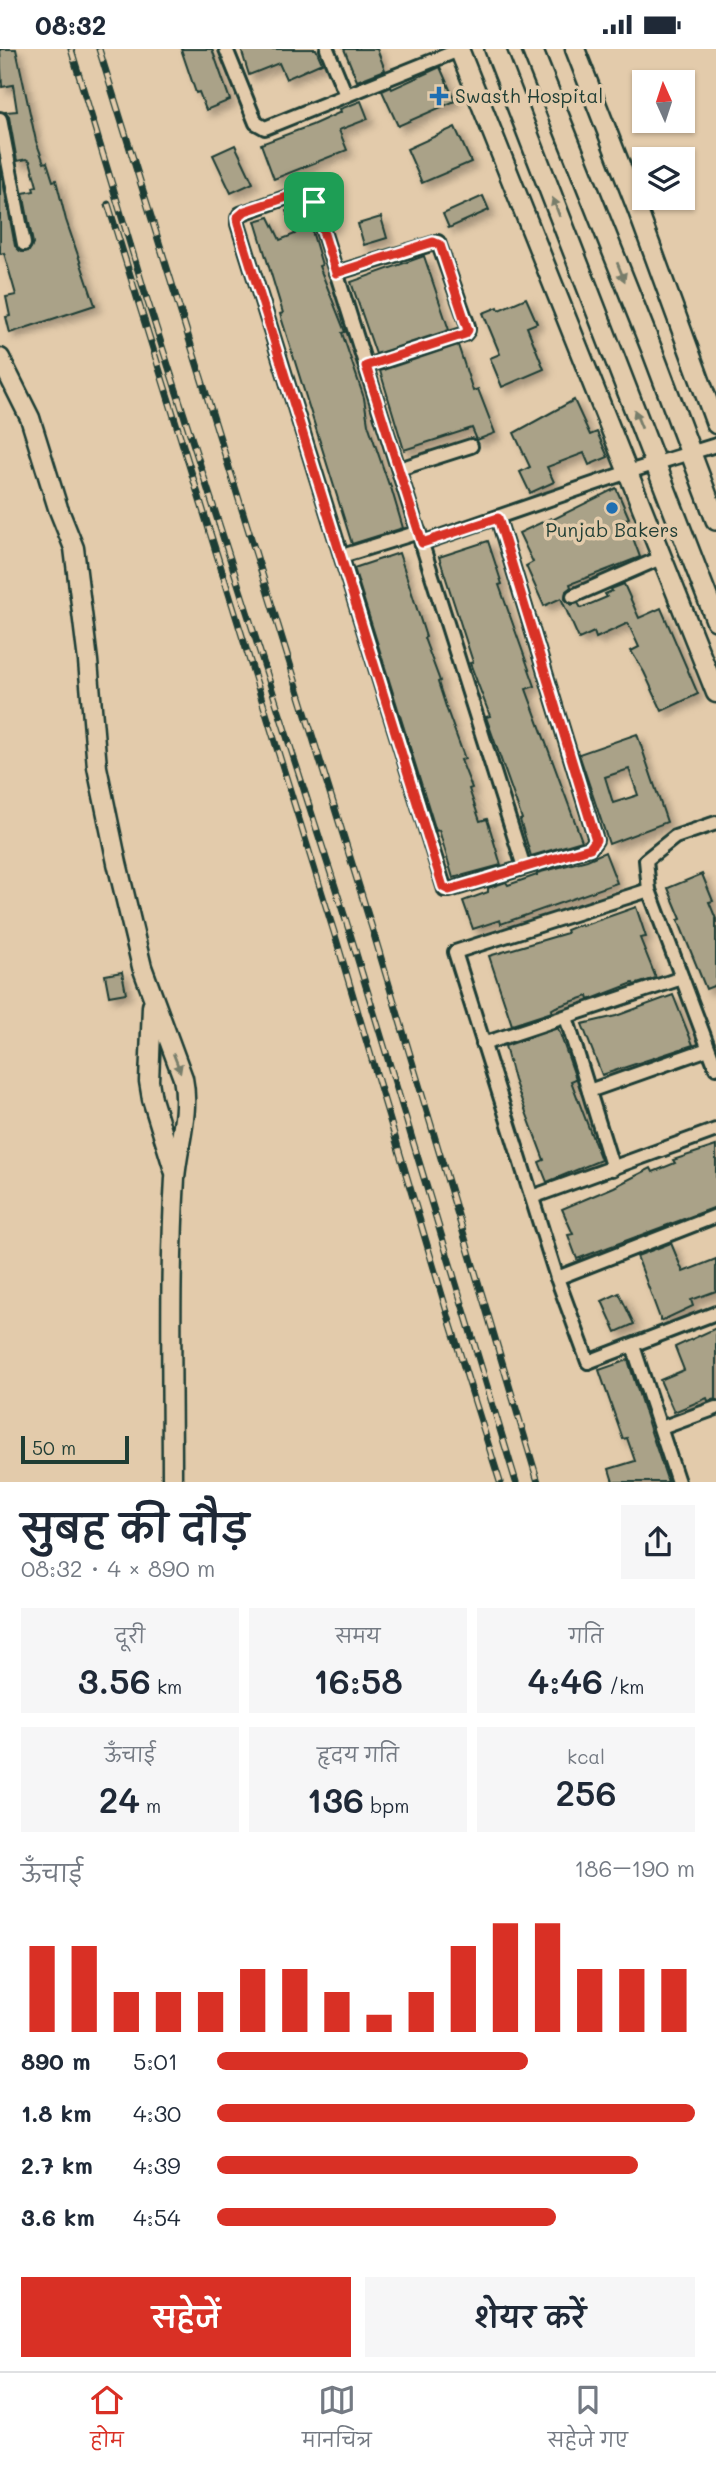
<!DOCTYPE html>
<html lang="hi">
<meta charset="utf-8">
<style>
:root{--surface:#fff;--page:#f6f6f7;--text:#1f2937;--muted:#747a83;--line:#e0e1e3;--accent:#d93025}
body{margin:0;font-family:Mali,"Playpen Sans Deva",sans-serif;background:var(--page);color:var(--text);height:100vh;display:flex;flex-direction:column;font-size:26px;white-space:nowrap}
*{box-sizing:border-box;margin:0}
p{font-size:23px;color:var(--muted)}
.icon{flex:none;width:38px;height:38px;fill:none;stroke:currentColor;stroke-width:2;stroke-linecap:round;stroke-linejoin:round}
.map{position:relative;height:1433px;overflow:hidden}
.drawer{display:flex;flex-direction:column;background:var(--surface);flex:1}
.drawer>*{flex:none}
.needle{width:46px;rotate:357deg}
.buttons{position:absolute;left:632px;top:21px;display:grid;gap:14px}
.buttons a{display:grid;place-items:center;width:63px;height:63px;border-radius:0px;background:var(--surface);box-shadow:0 2px 5px #0004;font-size:35px}
.scale{position:absolute;left:21px;bottom:18px;width:108px;box-sizing:border-box;padding-left:7px;border:4px solid #1f3d34;border-top:0;font-size:19px;line-height:24px;white-space:nowrap;color:#1f3d34;-webkit-text-stroke:5px #e3cbab;paint-order:stroke}
.pin{position:absolute;display:grid;place-items:center;width:60px;height:60px;color:#fff;margin:-30px;border-radius:14px;box-shadow:0 4px 10px #0006}
.round{display:grid;place-items:center;flex:none;width:74px;height:74px;border-radius:0px;background:var(--page)}
.summary{display:flex;align-items:center;justify-content:space-between;height:119px;padding:0 21px}
h1{font-size:38px;font-weight:600;line-height:52px}
.figures{display:grid;grid-template-columns:repeat(3,1fr);gap:10px;height:119px;padding:7px 21px}
.figures div{display:grid;align-content:center;border-radius:0px;background:var(--page);text-align:center}
.figures b{font-size:35px;font-weight:600}
.figures small{font-size:19px;font-weight:400}
.figures p{font-size:19px}
.chart{height:196px;padding:14px 21px}
.chart p{display:flex;justify-content:space-between}
.chart svg{width:100%;height:126px;margin-top:7px;stroke:var(--accent);stroke-width:6}
.action{display:flex;gap:14px;margin-top:auto;padding:14px 21px}
.action a{flex:1;height:80px;border-radius:0px;background:var(--accent);color:#fff;font-size:28px;font-weight:600;line-height:80px;text-align:center}
.action a+a{background:var(--page);color:var(--text)}
ul{padding:0 21px;list-style:none;font-size:23px}
li{display:grid;grid-template-columns:112px 84px 1fr;align-items:center;height:52px}
li i{height:18px;border-radius:9px;background:var(--accent)}
.status{display:flex;justify-content:space-between;align-items:center;height:49px;padding:0 35px;background:var(--surface);direction:ltr}
.status svg{height:19px;fill:currentColor}
.menu{display:flex;justify-content:space-around;align-items:center;height:98px;border-top:2px solid var(--line);background:var(--surface);font-size:19px;color:var(--muted)}
.menu a{display:grid;justify-items:center;gap:4px}
.menu .on{color:var(--accent)}
.map>svg:first-child{display:block}
.building{fill:#aaa288;stroke:#1f3d34;stroke-width:2;fill-rule:evenodd;filter:url(#shadow)}
.lines{fill:none;stroke-linecap:round;stroke-linejoin:round}
.street-casing{stroke:#1f3d34;stroke-width:18}
.secondary-casing{stroke:#1f3d34;stroke-width:23}
.primary-casing{stroke:#1f3d34;stroke-width:24}
.street{stroke:#e3cbab;stroke-width:12}
.secondary{stroke:#e3cbab;stroke-width:18}
.primary{stroke:#e3cbab;stroke-width:19}
.rail-casing{stroke:#1f3d34;stroke-width:7}
.rail{stroke:#e3cbab;stroke-width:4.5;stroke-dasharray:13;stroke-linecap:butt}
.oneway{fill:#777d6a}
.route-casing{stroke:#fff;stroke-width:14}
.route{stroke:#d93025;stroke-width:9}
.poi-dot{fill:#1f6fb2;stroke:#e3cbab;stroke-width:2.5}
.labels{text-anchor:middle;stroke-width:7;stroke-linejoin:round;paint-order:stroke}
.poi-label{font-size:19px;fill:#1f3d34;stroke:#e3cbab;text-anchor:start}
</style>
<div class="status"><b>08:32</b><svg viewBox="0 0 49 12"><path d="M0 12V9h3v3zM5 12V6h3v6zM10 12V3h3v9zM15 12V0h3v12zM26 1h20v11H26zM47 4h2v5h-2z"/></svg></div>
<div class="map">
<svg width="716" height="1433" viewBox="0 0 716 1433">
<defs>
<filter id="shadow"><feDropShadow dx="5.5" dy="5.5" stdDeviation="3.5" flood-color="#0004"/></filter>
</defs>
<rect width="100%" height="100%" fill="#e3cbab"/>
<filter id="ink" filterUnits="userSpaceOnUse"><feTurbulence type="fractalNoise" baseFrequency=".0143" numOctaves="2"/><feDisplacementMap in="SourceGraphic" scale="14" xChannelSelector="R" yChannelSelector="G"/><feConvolveMatrix kernelMatrix="1 2 1 2 8 2 1 2 1" color-interpolation-filters="sRGB"/></filter>
<g filter="url(#ink)">
<!-- building -->
<g class="building">
<path d="M0 0H16L36 92 44 114 47 113 53 132 56 131 66 171 95 256 10 284 6 268 10 267 6 248 16 246 4 204 0 205V116L15 197 22 203 29 202 33 194 23 144 34 142 33 138 37 137 30 112 27 110 17 112 9 68 5 63 17 62 13 36 2 38Z"/>
<path d="M181 0H212L230 51 206 61 199 43 196 44Z"/>
<path d="M241 0H316L322 14 286 30 279 14 249 26Z"/>
<path d="M344 0H377L385 21 357 32Z"/>
<path d="M440 18 455 52 398 77 382 42 391 38 392 40Z"/>
<path d="M361 52 368 70 339 81 347 101 274 130 261 95 312 76 341 63 340 60Z"/>
<path d="M455 78 471 113 422 134 407 100Z"/>
<path d="M235 96 253 134 231 144 213 106Z"/>
<path d="M483 147 489 161 449 179 443 165Z"/>
<path d="M304 155 322 216 319 217 345 283 342 284 364 349 368 375 389 436 390 435 403 479 352 495 280 265 283 264 255 172 269 168 280 191 295 185 286 162Z"/>
<path d="M381 168 387 189 364 196 358 175Z"/>
<path d="M424 207 449 281 376 305 351 233Z"/>
<path d="M526 249 537 274 527 278 544 320 502 338 490 309 500 305 483 264 498 258 499 261Z"/>
<path d="M458 296 473 342 478 340 495 384 477 391 472 379 404 401 380 322Z"/>
<path d="M574 351 590 386 597 383 608 408 589 416 584 404 547 418 554 433 530 444 520 423 530 418 514 384Z"/>
<path d="M616 439 629 469 626 470 640 508 570 535 571 538 566 542 565 550 571 556 578 554 581 559 607 548 605 545 612 542 611 540 624 535 639 569 661 559 698 645 662 662 644 623 631 602 639 598 628 574 596 589 594 583 579 590 561 549 544 557 526 517 533 513 519 484 551 469 552 471Z"/>
<path d="M488 492 502 535 499 536 535 637 526 640 582 792 531 807 520 771 522 770 486 668 490 667 470 614 473 613 439 508Z"/>
<path d="M399 504 426 588 424 589 440 632 438 633 447 661 465 710 461 711 472 739 469 740 480 772 487 770 501 816 453 829 439 781 436 782 354 519Z"/>
<path d="M637 685 667 773 609 795 579 705ZM629 720 638 746 613 754 605 728Z"/>
<path d="M605 803 617 834 501 875 500 871 473 880 463 852 488 843V839L506 833 508 836 537 826V824L587 811Z"/>
<path d="M702 825 713 852 709 853 716 870V936L706 940 678 871 681 870 668 839Z"/>
<path d="M636 858 646 888 640 889 656 929 634 936 633 934 589 951 588 947 556 958 551 961 552 963 512 976 489 907 567 884 566 881 581 875 582 877Z"/>
<path d="M122 923 126 944 109 947 105 926Z"/>
<path d="M673 946 693 996 602 1026 582 975 616 967Z"/>
<path d="M558 979 576 1030 571 1032 601 1111 547 1133 539 1113 544 1111 514 1031 505 997Z"/>
<path d="M716 1097V1158L577 1210 568 1186 573 1185 562 1160 614 1138 651 1119 653 1123 675 1114 673 1111Z"/>
<path d="M671 1194 683 1223 716 1210V1242L691 1251 693 1257 661 1272 637 1207Z"/>
<path d="M619 1244 634 1275 616 1283 602 1252Z"/>
<path d="M716 1279V1350L708 1352 707 1349 674 1363 660 1331 684 1321 675 1298Z"/>
<path d="M628 1311 650 1380 668 1433H613L609 1420 635 1412 627 1389 623 1390 599 1321Z"/>
</g>
<g class="lines">
<defs>
<g id="street">
<path d="M226 0 256 74 265 79 459 1"/>
<path d="M327 0 346 46"/>
<path d="M0 70 24 195"/>
<path d="M336 224 438 193 468 277V281L465 285 366 317"/>
<path d="M399 420 471 397"/>
<path d="M498 469 596 791 590 799 449 841H445L238 175V169L240 165 296 145 310 147 314 153 524 818"/>
<path d="M422 494 628 423 716 396"/>
<path d="M342 507 419 483"/>
<path d="M573 547 663 508"/>
<path d="M716 774 675 788 646 811 649 841 716 1019"/>
<path d="M649 841 455 903 557 1229 588 1313 716 1264"/>
<path d="M566 968 613 1120"/>
<path d="M483 995 682 929"/>
<path d="M589 1042 708 1000"/>
<path d="M532 1148 716 1081"/>
<path d="M557 1229 716 1167"/>
<path d="M633 1297 678 1433"/>
<path d="M661 1379 716 1359"/>
</g>
<g id="secondary">
<path d="M459 0 716 644"/>
<path d="M575 0 638 162 716 375"/>
<path d="M0 309 30 369 58 459 74 499 88 612 97 718 117 814 142 918 183 1029C190 1063 178 1095 175 1129 169 1230 172 1332 172 1433"/>
<path d="M152 957 149 1032 152 1050 174 1121"/>
</g>
<g id="primary">
<path d="M495 0 716 571"/>
<path d="M532 0 652 301 716 471"/>
</g>
</defs>
<!-- street casing -->
<use href="#street" class="street-casing"/>
<!-- secondary casing -->
<use href="#secondary" class="secondary-casing"/>
<!-- primary casing -->
<use href="#primary" class="primary-casing"/>
<!-- street -->
<use href="#street" class="street"/>
<!-- secondary -->
<use href="#secondary" class="secondary"/>
<!-- primary -->
<use href="#primary" class="primary"/>
<defs>
<g id="rail">
<path d="M71 0 144 241 348 878 516 1433"/>
<path d="M99 0 372 879 538 1433"/>
<path d="M108 155 334 883 450 1273 500 1433"/>
</g>
</defs>
<!-- rail casing -->
<use href="#rail" class="rail-casing"/>
<!-- rail -->
<use href="#rail" class="rail"/>
</g>
<!-- one-way arrows -->
<defs><path id="oneway-solid" d="M-6-.8H1V-3.2L6.5 0L1 3.2V.8H-6Z" transform="scale(1.75)"/></defs>
<g class="oneway">
<use href="#oneway-solid" transform="translate(556 158) rotate(-111)"/>
<use href="#oneway-solid" transform="translate(621 223) rotate(68)"/>
<use href="#oneway-solid" transform="translate(638 370) rotate(-112)"/>
<use href="#oneway-solid" transform="translate(177 1014) rotate(69)"/>
</g>
</g>
<g class="lines" filter="url(#ink)">
<defs>
<path id="route" d="M296 145 310 147 314 153 336 224 433 193 440 196 468 281 465 285 366 317 422 494 498 469 596 791 590 799 449 841 443 838 238 175 237 169 245 162Z"/>
</defs>
<!-- route casing -->
<use href="#route" class="route-casing"/>
<!-- route -->
<use href="#route" class="route"/>
</g>
<!-- markers -->
<g class="poi-dot">
<path d="M435.5 36.5h7v7h7v7h-7v7h-7v-7h-7v-7h7z"/>
<circle cx="612" cy="459" r="7"/>
</g>
<g class="labels">
<!-- poi labels -->
<g class="poi-label">
<text x="455" y="54">Swasth Hospital</text>
<text x="612" y="488" text-anchor="middle">Punjab Bakers</text>
</g>
</g>
</svg>
<div class="buttons">
<a><svg class="needle" viewBox="-14 -14 28 28"><path d="M0-13l5 13h-10z" fill="#e53935"/><path d="M0 13l5-13h-10z" fill="#747a83"/></svg></a>
<a><svg class="icon" aria-label="layers" viewBox="0 0 24 24"><path d="M12 4l9 5-9 5-9-5zM3 14l9 5 9-5"/></svg></a>
</div>
<div class="scale">50 m</div>
<div class="pin" style="left:314px;top:153px;background:#1e9e55"><svg class="icon" aria-label="arrive" viewBox="0 0 24 24"><path d="M6 21V4h12l-3 4 3 4H6"/></svg></div>
</div>
<section class="drawer">
<div class="summary"><div><h1>सुबह की दौड़</h1><p>08:32 · 4 × 890 m</p></div><a class="round"><svg class="icon" aria-label="share" viewBox="0 0 24 24"><path d="M12 15V3M7 8l5-5 5 5M5 13v7h14v-7"/></svg></a></div>
<div class="figures">
<div><p>दूरी</p><b>3.56<small> km</small></b></div>
<div><p>समय</p><b>16:58</b></div>
<div><p>गति</p><b>4:46<small> /km</small></b></div>
</div>
<div class="figures">
<div><p>ऊँचाई</p><b>24<small> m</small></b></div>
<div><p>हृदय गति</p><b>136<small> bpm</small></b></div>
<div><p>kcal</p><b>256</b></div>
</div>
<div class="chart"><p><span>ऊँचाई</span>186–190 m</p>
<svg viewBox="0 0 160 44" preserveAspectRatio="none"><path d="M5 44V14M15 44V14M25 44V30M35 44V30M45 44V30M55 44V22M65 44V22M75 44V30M85 44V38M95 44V30M105 44V14M115 44V6M125 44V6M135 44V22M145 44V22M155 44V22"/></svg>
</div>
<ul>
<li><b>890 m</b>5:01<i style="width:65%"></i></li>
<li><b>1.8 km</b>4:30<i style="width:100%"></i></li>
<li><b>2.7 km</b>4:39<i style="width:88%"></i></li>
<li><b>3.6 km</b>4:54<i style="width:71%"></i></li>
</ul>
<div class="action"><a>सहेजें</a><a>शेयर करें</a></div>
</section>
<nav class="menu">
<a class="on"><svg class="icon" aria-label="home" viewBox="0 0 24 24"><path d="M3 11l9-7 9 7M6 9v11h12V9"/></svg>होम</a>
<a><svg class="icon" aria-label="map" viewBox="0 0 24 24"><path d="M3 6l6-2 6 2 6-2v14l-6 2-6-2-6 2zM9 4v14M15 6v14"/></svg>मानचित्र</a>
<a><svg class="icon" aria-label="saved" viewBox="0 0 24 24"><path d="M7 4h10v16l-5-4-5 4z"/></svg>सहेजे गए</a>
</nav>
